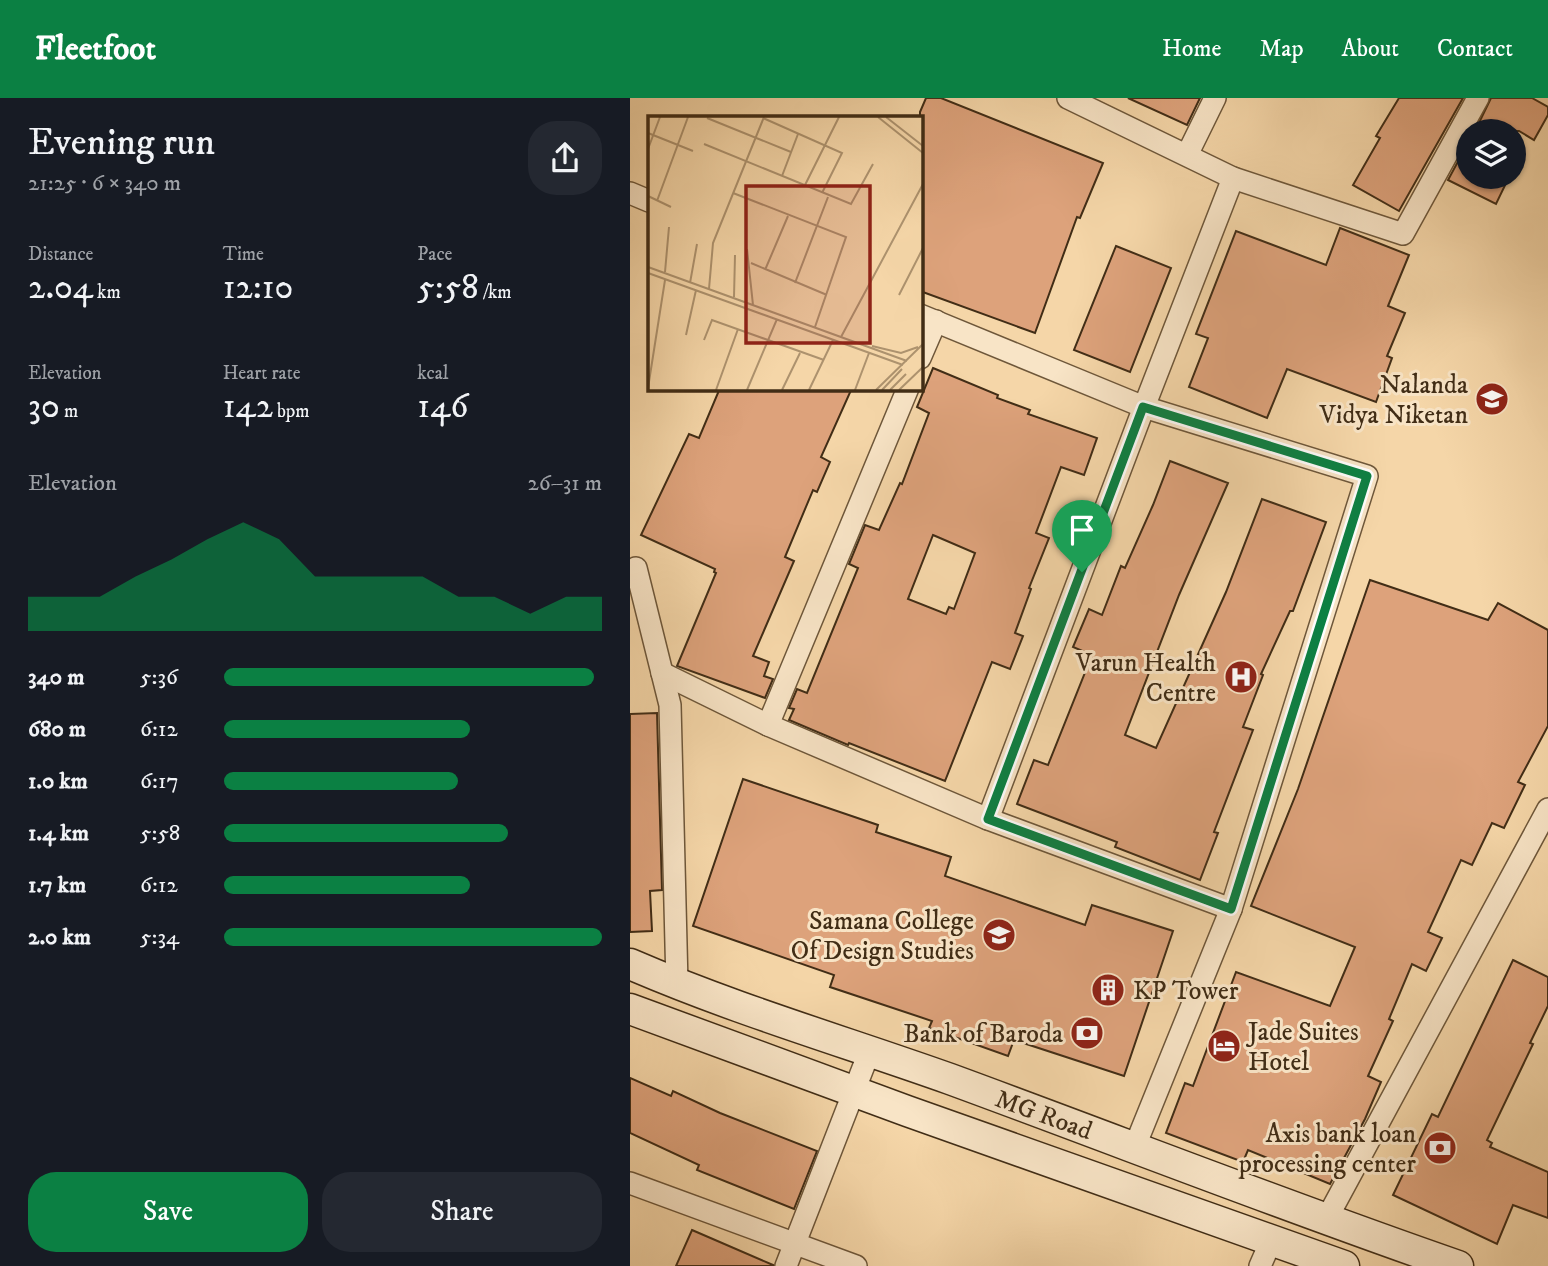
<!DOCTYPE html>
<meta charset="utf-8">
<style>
:root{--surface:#171b24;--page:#242831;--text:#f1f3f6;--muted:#9ea1a6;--accent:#0b8043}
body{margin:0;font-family:"IM FELL DW Pica",serif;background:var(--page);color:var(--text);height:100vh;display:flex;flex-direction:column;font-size:26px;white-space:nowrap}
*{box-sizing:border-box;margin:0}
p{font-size:23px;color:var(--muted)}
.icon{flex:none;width:38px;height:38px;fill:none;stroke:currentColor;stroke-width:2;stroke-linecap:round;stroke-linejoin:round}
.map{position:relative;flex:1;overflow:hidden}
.details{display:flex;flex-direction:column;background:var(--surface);width:630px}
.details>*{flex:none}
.tools{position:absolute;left:826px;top:21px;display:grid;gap:14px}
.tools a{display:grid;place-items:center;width:70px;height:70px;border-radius:50%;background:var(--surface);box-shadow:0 2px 5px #0004;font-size:35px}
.pin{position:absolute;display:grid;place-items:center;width:60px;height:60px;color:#fff;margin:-72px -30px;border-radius:50% 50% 50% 0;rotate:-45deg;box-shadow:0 0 7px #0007}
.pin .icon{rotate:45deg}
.round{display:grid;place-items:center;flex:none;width:74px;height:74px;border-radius:28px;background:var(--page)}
.headline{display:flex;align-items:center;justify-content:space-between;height:119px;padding:0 28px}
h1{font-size:38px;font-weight:600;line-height:52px}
.figures{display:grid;grid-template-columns:repeat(3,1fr);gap:10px;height:119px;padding:7px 28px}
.figures div{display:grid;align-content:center}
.figures b{font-size:35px;font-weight:600}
.figures small{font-size:19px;font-weight:400}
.figures p{font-size:19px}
.chart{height:196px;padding:14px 28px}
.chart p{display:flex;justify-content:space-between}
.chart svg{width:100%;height:126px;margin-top:7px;fill:var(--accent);opacity:.7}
.primary-button{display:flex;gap:14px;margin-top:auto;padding:14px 28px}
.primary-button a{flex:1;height:80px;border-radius:28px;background:var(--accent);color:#fff;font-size:28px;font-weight:600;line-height:80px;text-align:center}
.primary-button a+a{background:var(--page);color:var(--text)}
ul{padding:0 28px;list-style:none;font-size:23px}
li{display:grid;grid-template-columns:112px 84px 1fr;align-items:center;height:52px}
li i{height:18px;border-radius:9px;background:var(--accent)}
header{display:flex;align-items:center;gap:42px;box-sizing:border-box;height:98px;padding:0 35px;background:var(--accent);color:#fff}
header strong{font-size:33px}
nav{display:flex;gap:38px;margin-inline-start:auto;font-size:24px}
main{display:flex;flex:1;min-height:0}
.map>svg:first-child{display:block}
.building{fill:#dda27b;stroke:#412d16;stroke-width:2;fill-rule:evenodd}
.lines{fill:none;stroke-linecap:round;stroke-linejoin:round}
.street-casing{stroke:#6e573a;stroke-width:24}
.secondary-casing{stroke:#412d16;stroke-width:33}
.street{stroke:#f8e4c6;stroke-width:21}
.secondary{stroke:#f8e4c6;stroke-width:30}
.route-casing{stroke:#fff;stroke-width:14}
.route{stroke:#0b8043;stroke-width:9}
.labels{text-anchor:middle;stroke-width:6;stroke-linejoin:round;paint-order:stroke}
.poi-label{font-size:26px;fill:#412d16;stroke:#f8e4c6;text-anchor:end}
.street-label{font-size:26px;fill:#412d16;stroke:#f8e4c6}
.inset-road{fill:none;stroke:#ad926e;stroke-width:2}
.view{fill:#8f2418;fill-opacity:0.15;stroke:#8f2418;stroke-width:3.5}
.inset-edge{fill:none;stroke:#412d16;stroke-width:3.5}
</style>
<header>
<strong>Fleetfoot</strong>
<nav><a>Home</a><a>Map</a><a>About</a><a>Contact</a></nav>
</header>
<main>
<section class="details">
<div class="headline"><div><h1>Evening run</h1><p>21:25 · 6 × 340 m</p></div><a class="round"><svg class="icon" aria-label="share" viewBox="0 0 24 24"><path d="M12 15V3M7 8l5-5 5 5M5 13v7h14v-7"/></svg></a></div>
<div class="figures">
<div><p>Distance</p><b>2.04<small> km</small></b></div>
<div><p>Time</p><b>12:10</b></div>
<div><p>Pace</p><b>5:58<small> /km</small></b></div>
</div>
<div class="figures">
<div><p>Elevation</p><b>30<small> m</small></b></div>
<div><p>Heart rate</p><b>142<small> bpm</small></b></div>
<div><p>kcal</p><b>146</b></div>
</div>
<div class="chart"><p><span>Elevation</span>26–31 m</p>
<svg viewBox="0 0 160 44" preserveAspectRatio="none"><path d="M0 44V32L10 32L20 32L30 25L40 19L50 12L60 6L70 12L80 25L90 25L100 25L110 25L120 32L130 32L140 38L150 32L160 32V44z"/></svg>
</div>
<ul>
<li><b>340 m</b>5:36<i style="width:98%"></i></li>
<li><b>680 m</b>6:12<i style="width:65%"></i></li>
<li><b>1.0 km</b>6:17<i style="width:62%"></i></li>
<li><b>1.4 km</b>5:58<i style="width:75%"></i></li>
<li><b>1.7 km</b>6:12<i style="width:65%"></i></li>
<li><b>2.0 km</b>5:34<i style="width:100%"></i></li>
</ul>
<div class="primary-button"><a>Save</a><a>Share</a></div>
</section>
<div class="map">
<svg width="918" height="1168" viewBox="0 0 918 1168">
<rect width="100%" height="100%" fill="#f5d6a8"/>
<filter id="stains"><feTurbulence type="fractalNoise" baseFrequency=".00286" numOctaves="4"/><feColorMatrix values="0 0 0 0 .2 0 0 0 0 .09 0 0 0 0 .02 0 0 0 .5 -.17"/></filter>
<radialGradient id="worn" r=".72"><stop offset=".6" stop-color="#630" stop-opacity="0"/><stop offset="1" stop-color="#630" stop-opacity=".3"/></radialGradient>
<!-- building -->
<g class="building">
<path d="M296 0H311L473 65 450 120 447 119 405 235 290 193V14Z"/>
<path d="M498 0H570L557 27Z"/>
<path d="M769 0H833L769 113 723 87 750 40 746 38Z"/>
<path d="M861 0H902L918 9V17L904 42 889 33H845Z"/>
<path d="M838 45V79H879L866 106 818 82Z"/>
<path d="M710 130 779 157 758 208 775 215 757 258 762 260 746 304 657 271 637 320 559 289 578 240 566 236 606 133 696 167Z"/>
<path d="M486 148 541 170 500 274 444 252Z"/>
<path d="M303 270 368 297 367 300 400 312 398 316 467 340 454 377 431 369 406 435 419 440 399 490 401 491 385 535 393 538 380 571 362 564 315 683 219 645 218 647 159 622 164 611 159 610 167 591 177 595 228 470 219 466 235 427 249 432 270 385 272 386 299 315 287 309ZM303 437 345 455 324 511 319 509 316 516 278 501Z"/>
<path d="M90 290H222L191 359 200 364 187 394 183 392 155 459 164 463 123 558 139 564 134 578 143 581 135 600 47 568 86 475 84 474 85 471 11 437 59 336 69 340Z"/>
<path d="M540 363 598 385 549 497 495 637 526 650 596 494 632 401 696 424 663 513H660L631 576 633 577 613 629 623 632 584 734 588 735 570 782 485 749 487 744 387 706 404 662 418 667 462 557 443 549 459 511 472 517 491 468 495 470 523 407Z"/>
<path d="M740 482 858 522 868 505 918 532V628L888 684 895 687 874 730 862 725 842 767 831 762 798 834 812 840 796 873 782 866 759 921 763 923 738 978 751 984 735 1021 700 1086 618 1052 613 1064 536 1035 555 985 563 988 606 874 700 908 725 849 621 808 668 691Z"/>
<path d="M27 615 32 792 20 793 22 833 0 834V616Z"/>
<path d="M113 681 248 727 246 734 321 759 315 778 455 827 462 807 543 833 494 978 384 942 378 958 299 930 302 923 200 889 204 877 63 828Z"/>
<path d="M883 862 918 879V908L900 945 903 946 857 1042 862 1045 860 1049 918 1074V1120L883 1107 867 1146 763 1097 802 1016 808 1019Z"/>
<path d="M0 980 41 998 43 993 90 1015 187 1053 164 1111 67 1072 69 1067 0 1035Z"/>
<path d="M62 1132 143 1167V1168H46Z"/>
</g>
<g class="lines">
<defs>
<g id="street">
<path d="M438 0 603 80 773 136 848 0"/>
<path d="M557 57 585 0"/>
<path d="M0 95 19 103"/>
<path d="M290 217 514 309 737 378 601 811 505 1048"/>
<path d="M290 260 306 223"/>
<path d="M6 470 40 607 47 886"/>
<path d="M32 575 138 627 358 721 601 811"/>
<path d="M138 627 278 290"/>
<path d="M358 721 514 309 603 80"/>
<path d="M0 1085 226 1168"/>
<path d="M696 1122 918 711"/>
<path d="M156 1168 240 952"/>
<path d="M630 1168 641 1143"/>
</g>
<g id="secondary">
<path d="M0 866C104 911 213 943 320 981 489 1043 657 1109 828 1168"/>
<path d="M0 911 277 1013 714 1168"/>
</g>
</defs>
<!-- street casing -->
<use href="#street" class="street-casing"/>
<!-- secondary casing -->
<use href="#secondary" class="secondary-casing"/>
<!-- street -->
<use href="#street" class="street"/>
<!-- secondary -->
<use href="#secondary" class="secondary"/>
</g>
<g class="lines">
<defs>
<path id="route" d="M513 309 737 378 601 811 358 721Z"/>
</defs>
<!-- route casing -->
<use href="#route" class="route-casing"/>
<!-- route -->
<use href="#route" class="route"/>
</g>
<!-- icons -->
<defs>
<symbol id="school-disc" viewBox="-11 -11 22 22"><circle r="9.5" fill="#8f2418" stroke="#f8e4c6"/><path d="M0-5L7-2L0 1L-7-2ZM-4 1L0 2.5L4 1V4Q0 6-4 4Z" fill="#fff"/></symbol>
<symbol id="hospital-disc" viewBox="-11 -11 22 22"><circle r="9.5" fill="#8f2418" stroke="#f8e4c6"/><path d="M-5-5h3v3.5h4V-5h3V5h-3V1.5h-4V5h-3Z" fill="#fff"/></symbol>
<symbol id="university-disc" viewBox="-11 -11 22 22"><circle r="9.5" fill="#8f2418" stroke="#f8e4c6"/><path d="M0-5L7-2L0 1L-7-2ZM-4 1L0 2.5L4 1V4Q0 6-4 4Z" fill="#fff"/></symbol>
<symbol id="building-disc" viewBox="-11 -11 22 22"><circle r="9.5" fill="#8f2418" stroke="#f8e4c6"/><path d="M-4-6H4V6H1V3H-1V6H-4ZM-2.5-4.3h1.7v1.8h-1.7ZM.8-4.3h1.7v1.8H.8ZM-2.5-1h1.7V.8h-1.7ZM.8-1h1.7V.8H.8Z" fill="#fff"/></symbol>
<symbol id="bank-disc" viewBox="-11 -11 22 22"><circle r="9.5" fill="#8f2418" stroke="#f8e4c6"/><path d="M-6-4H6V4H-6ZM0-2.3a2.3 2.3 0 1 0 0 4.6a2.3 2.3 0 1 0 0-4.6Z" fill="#fff"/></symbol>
<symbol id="hotel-disc" viewBox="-11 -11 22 22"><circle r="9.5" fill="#8f2418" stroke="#f8e4c6"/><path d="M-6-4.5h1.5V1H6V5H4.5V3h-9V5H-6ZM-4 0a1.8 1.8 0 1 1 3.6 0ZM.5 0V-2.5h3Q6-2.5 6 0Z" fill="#fff"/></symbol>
</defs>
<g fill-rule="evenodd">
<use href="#school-disc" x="843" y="282" width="38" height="38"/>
<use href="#hospital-disc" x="592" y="560" width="38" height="38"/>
<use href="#university-disc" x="350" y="818" width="38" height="38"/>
<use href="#building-disc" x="459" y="873" width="38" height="38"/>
<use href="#bank-disc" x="438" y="916" width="38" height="38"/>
<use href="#hotel-disc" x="575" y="929" width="38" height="38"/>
<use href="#bank-disc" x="791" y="1031" width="38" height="38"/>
</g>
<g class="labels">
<!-- poi labels -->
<g class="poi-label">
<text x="838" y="295">Nalanda<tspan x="838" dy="30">Vidya Niketan</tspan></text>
<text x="586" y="573">Varun Health<tspan x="586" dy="30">Centre</tspan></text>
<text x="344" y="831">Samana College<tspan x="344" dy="30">Of Design Studies</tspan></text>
<text x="503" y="901" text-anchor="start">KP Tower</text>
<text x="618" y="942" text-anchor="start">Jade Suites<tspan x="618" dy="30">Hotel</tspan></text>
<text x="433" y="944">Bank of Baroda</text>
<text x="786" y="1044">Axis bank loan<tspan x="786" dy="30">processing center</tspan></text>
</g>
<!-- street labels -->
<g class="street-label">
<text transform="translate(414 1016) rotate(20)" y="9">MG Road</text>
</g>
</g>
<!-- overview -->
<g transform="translate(18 18)">
<rect width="275" height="275" fill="#f5d6a8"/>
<path class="inset-road" d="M230 1 275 37M238 1 275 30M59 2 143 36M115 2 194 37 174 77M0 17 45 35M56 28 203 88 225 48M0 33 12 1M134 60 150 18M157 69 191 1M85 77 198 121 167 211M0 80 23 91M9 85 40 1M99 133 105 189M103 147 179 179M0 151 259 245M117 154 140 100M17 156 21 111M0 157 255 249M42 167 49 128M147 167 180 81M61 173 65 127 116 1M251 179 275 132M86 181 87 139M38 219 48 174M193 221 275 68M56 224 64 204 176 244M224 230 253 237 270 231M0 272 17 164M68 274 90 213M99 274 129 203M134 274 152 237M161 274 185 224M207 274 221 237M228 274 275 228M234 274 254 253M242 274 258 258M251 274 275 251"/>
<path class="view" d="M98 70H222V227H98Z"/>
<rect width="275" height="275" class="inset-edge"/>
</g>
<rect width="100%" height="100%" filter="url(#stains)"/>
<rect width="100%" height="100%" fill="url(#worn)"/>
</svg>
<div class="tools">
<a><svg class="icon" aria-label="layers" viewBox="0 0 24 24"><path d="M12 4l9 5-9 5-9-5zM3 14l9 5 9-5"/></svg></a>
</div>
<div class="pin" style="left:452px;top:474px;background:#1e9e55"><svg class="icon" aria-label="arrive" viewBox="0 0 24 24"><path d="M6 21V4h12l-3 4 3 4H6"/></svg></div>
</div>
</main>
